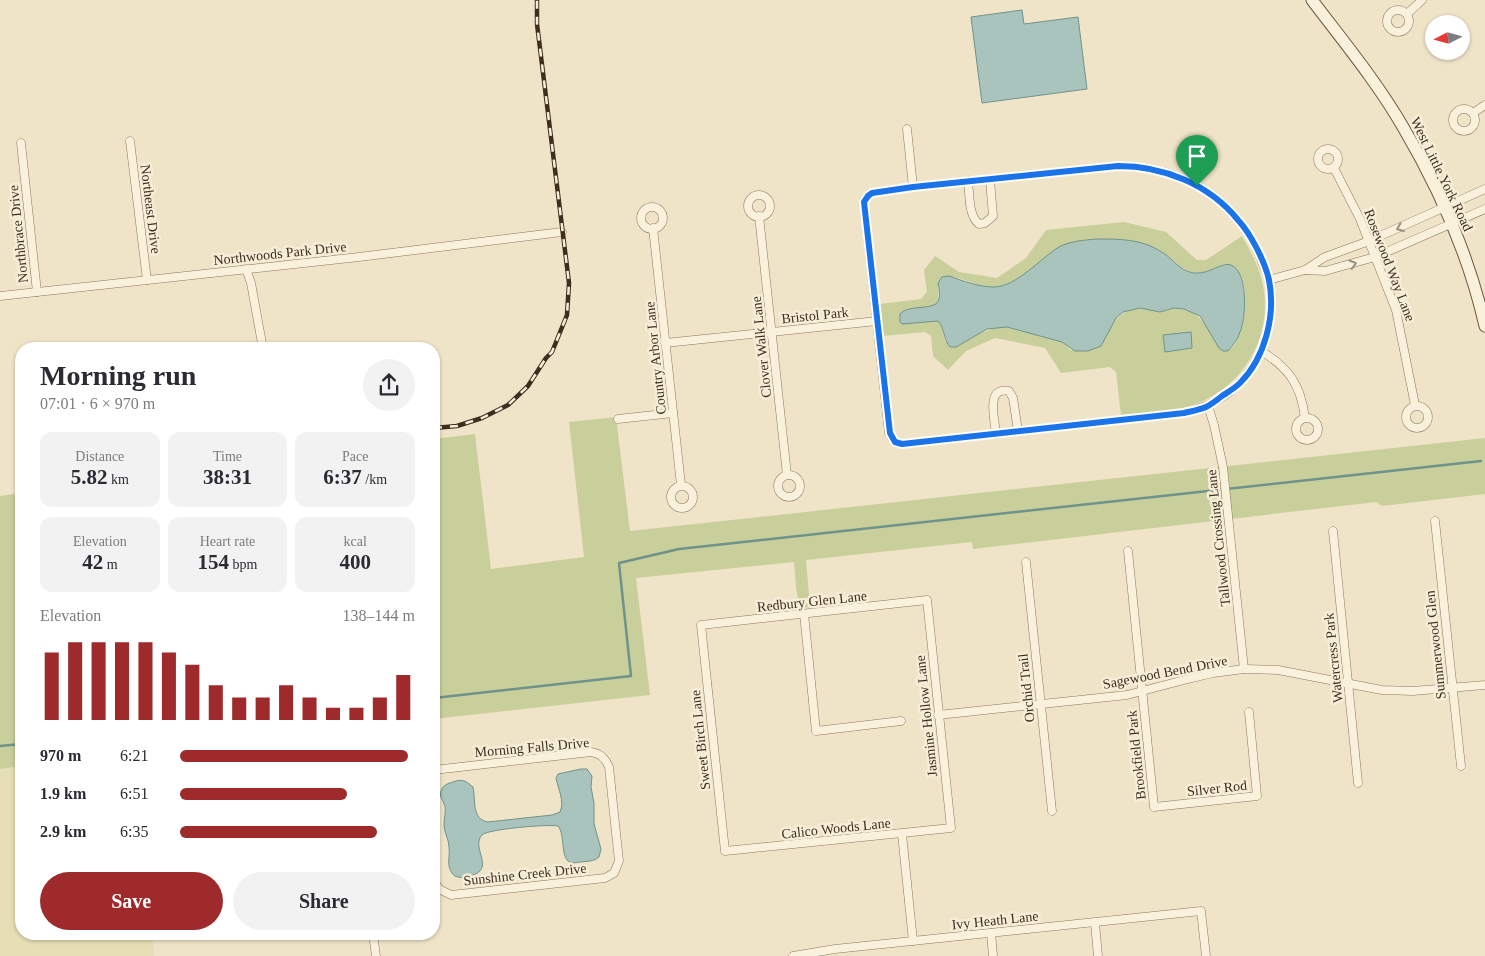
<!DOCTYPE html>
<meta charset="utf-8">
<style>
:root{--surface:#fff;--page:#f2f2f3;--text:#2b2b33;--muted:#7c7c81;--accent:#9e2a2b}
body{margin:0;font-family:"Times New Roman",serif;background:var(--page);color:var(--text);height:100vh;display:flex;flex-direction:column;font-size:19px;white-space:nowrap}
*{box-sizing:border-box;margin:0}
p{font-size:16px;color:var(--muted)}
.icon{flex:none;width:28px;height:28px;fill:none;stroke:currentColor;stroke-width:2;stroke-linecap:round;stroke-linejoin:round}
.map{position:relative;flex:1;overflow:hidden}
.drawer{position:absolute;left:15px;top:342px;width:425px;height:598px;display:flex;flex-direction:column;background:var(--surface);border-radius:20px;box-shadow:0 1px 4px #0004}
.drawer>*{flex:none}
.needle{width:32px;rotate:264deg}
.controls{position:absolute;left:1425px;top:15px;display:grid;gap:10px}
.controls a{display:grid;place-items:center;width:45px;height:45px;border-radius:50%;background:var(--surface);box-shadow:0 1px 4px #0004;font-size:25px}
.pin{position:absolute;display:grid;place-items:center;width:42px;height:42px;color:#fff;margin:-51px -21px;border-radius:50% 50% 50% 0;rotate:-45deg;box-shadow:0 0 5px #0007}
.pin .icon{rotate:45deg}
.round{display:grid;place-items:center;flex:none;width:52px;height:52px;border-radius:26px;background:var(--page)}
.summary{display:flex;align-items:center;justify-content:space-between;height:85px;padding:0 25px}
h1{font-size:28px;font-weight:700;line-height:38px}
.metrics{display:grid;grid-template-columns:repeat(3,1fr);gap:8px;height:85px;padding:5px 25px}
.metrics div{display:grid;align-content:center;border-radius:12px;background:var(--page);text-align:center}
.metrics b{font-size:21px;font-weight:700}
.metrics small{font-size:14px;font-weight:400}
.metrics p{font-size:14px}
.chart{height:140px;padding:10px 25px}
.chart p{display:flex;justify-content:space-between}
.chart svg{width:100%;height:90px;margin-top:5px;stroke:var(--accent);stroke-width:6}
.cta{display:flex;gap:10px;margin-top:auto;padding:10px 25px}
.cta a{flex:1;height:58px;border-radius:30px;background:var(--accent);color:#fff;font-size:20px;font-weight:700;line-height:58px;text-align:center}
.cta a+a{background:var(--page);color:var(--text)}
ul{padding:0 25px;list-style:none;font-size:16px}
li{display:grid;grid-template-columns:80px 60px 1fr;align-items:center;height:38px}
li i{height:12px;border-radius:6px;background:var(--accent)}
.map>svg:first-child{display:block}
.farmland{fill:#e6deb5}
.green{fill:#c9cf9b;fill-rule:evenodd}
.water{fill:#a9c4bc;stroke:#6f938a}
.lines{fill:none;stroke-linecap:round;stroke-linejoin:round}
.stream{stroke:#6f938a;stroke-width:2.5}
.street-casing{stroke:#8d765c;stroke-width:9}
.secondary-casing{stroke:#6f573f;stroke-width:13}
.street{stroke:#faf1dc;stroke-width:8}
.secondary{stroke:#faf1dc;stroke-width:11}
.rail-casing{stroke:#3d2e20;stroke-width:4.5}
.rail{stroke:#f7eed8;stroke-width:2.5;stroke-dasharray:8;stroke-linecap:butt}
.oneway{stroke:#9c907e}
.route-casing{stroke:#fff;stroke-width:10}
.route{stroke:#1a73e8;stroke-width:6}
.labels{text-anchor:middle;stroke-width:5;stroke-linejoin:round;paint-order:stroke}
.street-label{font-size:14px;fill:#3d2e20;stroke:#f7eed8}
</style>
<div class="map">
<svg width="1485" height="956" viewBox="0 0 1485 956">
<rect width="100%" height="100%" fill="#f0e4c8"/>
<!-- farmland -->
<path class="farmland" d="M21 766V934H152L154 956H0V769Z"/>
<!-- green -->
<g class="green">
<path d="M1124 222 1166 232 1197 260H1206L1242 236C1250 250 1258 265 1262 281 1275 335 1244 387 1193 405 1170 413 1145 413 1121 415L1116 372 1110 367 1061 373 1045 348 995 338 966 351 948 370 933 356 931 336 925 332 883 336 880 304 921 299 927 292 924 270 935 256 959 272 997 278 1026 258 1046 230ZM1097 239C1119 239 1138 243 1159 250 1165 253 1170 258 1175 262 1194 278 1203 274 1225 264 1229 268 1238 272 1241 276 1250 292 1244 332 1234 346 1232 348 1230 349 1228 351H1223L1219 348C1208 329 1199 306 1173 309 1168 309 1163 312 1158 312 1154 311 1151 309 1147 309 1120 305 1111 325 1101 346L1071 350 1062 342 1007 327C987 327 973 337 956 347L945 341 942 326 938 321 932 320 925 306H934L938 301V283L942 277C962 273 981 293 1002 286 1024 280 1041 258 1060 247 1070 241 1085 240 1097 239Z"/>
<path d="M616 417 630 531 1485 438V494L1382 506 1376 502 973 549 972 542 806 560 810 606 800 610 796 587 794 562 636 578 650 695 434 719V439L475 434 491 569 584 557 569 422Z"/>
<path d="M21 493V766L0 769V496Z"/>
</g>
<!-- water -->
<g class="water">
<path d="M1022 10 1024 24 1078 17 1087 89 982 103 971 17Z"/>
<path d="M1097 239C1119 239 1141 239 1160 251 1170 256 1177 267 1187 271 1205 279 1221 261 1231 265 1249 273 1246 317 1240 332 1238 340 1233 345 1228 351H1223L1219 348 1200 316 1184 309 1174 308 1160 312 1140 308 1123 312 1116 318 1101 346 1088 351H1075L1062 342 1007 327 987 329 956 347H950C943 339 945 328 938 321L902 324 900 322V314C910 303 936 312 939 299 940 294 939 288 938 283L942 277 949 276C963 281 979 287 994 287 1016 287 1041 258 1059 247 1070 241 1085 240 1097 239Z"/>
<path d="M1191 332 1192 348 1165 352 1163 335Z"/>
<path d="M581 769H587L592 776 591 787 594 803V824L601 849 599 857C593 862 588 861 581 862 580 862 573 863 573 863 559 862 566 835 558 826 548 824 487 829 482 835 470 848 497 869 470 876 465 878 460 878 455 876 452 874 450 870 449 866 448 860 450 853 449 847 449 839 444 833 444 825 444 819 446 812 445 806 443 800 439 797 441 791 443 784 450 783 456 781 464 779 467 782 473 787 476 800 471 819 488 822L552 815 560 812C565 801 558 789 556 778L558 774Z"/>
</g>
<g class="lines">
<!-- stream -->
<g class="stream">
<path d="M434 698 631 676 619 563 679 549 1481 461"/>
<path d="M0 746 21 744"/>
</g>
<defs>
<g id="street">
<circle cx="1398" cy="21" r="11"/>
<path d="M1407 14 1422 0"/>
<circle cx="1464" cy="120" r="11"/>
<path d="M1473 113 1485 105"/>
<path d="M907 129 913 187"/>
<path d="M130 141 147 280"/>
<path d="M21 143 37 292"/>
<circle cx="1328" cy="159" r="10"/>
<path d="M1118 166C1182 166 1237 199 1261 259 1263 266 1268 273 1269 281 1274 305 1270 333 1259 355 1244 386 1217 405 1184 413L902 444 895 442 889 433 864 202 868 196 872 193 913 187Z"/>
<path d="M1334 168 1360 219 1396 310 1415 405"/>
<path d="M968 182C970 195 968 215 979 224L985 223 993 216 990 180"/>
<circle cx="759" cy="206" r="11"/>
<circle cx="652" cy="218" r="11"/>
<path d="M759 216 787 475"/>
<path d="M653 228 681 485"/>
<path d="M246 269 251 283 263 349"/>
<path d="M1305 270 1325 271 1375 257 1485 209"/>
<path d="M1269 280 1305 270 1325 257 1369 241 1485 189"/>
<path d="M0 296 359 257 562 232"/>
<path d="M665 343 877 321"/>
<path d="M1261 351C1289 368 1301 385 1305 418"/>
<circle cx="1417" cy="417" r="11"/>
<path d="M1208 406 1214 425 1223 467 1244 669"/>
<circle cx="1307" cy="429" r="11"/>
<path d="M618 419 673 413"/>
<path d="M996 434C995 420 985 386 1009 391L1013 398 1018 431"/>
<circle cx="789" cy="486" r="11"/>
<circle cx="682" cy="497" r="11"/>
<path d="M1435 521 1461 766"/>
<path d="M1333 531 1358 783"/>
<path d="M1128 551 1154 807 1257 796 1249 712"/>
<path d="M1026 562 1052 811"/>
<path d="M927 600 951 828 725 851 701 625Z"/>
<path d="M804 614 816 731 901 721"/>
<path d="M938 715 1127 695 1184 680 1213 673 1244 669 1278 670 1382 690 1413 691 1485 685"/>
<path d="M434 770 591 752C601 754 605 758 609 767L619 861 614 873 605 878 451 895 439 889 434 881"/>
<path d="M902 834 913 941"/>
<path d="M1095 923 1098 956"/>
<path d="M991 933 993 956"/>
<path d="M373 934 376 956"/>
<path d="M793 956 835 949 1201 911 1206 956"/>
</g>
<path id="secondary" d="M1312 0C1343 41 1377 82 1403 127 1439 188 1469 256 1485 326"/>
</defs>
<!-- street casing -->
<use href="#street" class="street-casing"/>
<!-- secondary casing -->
<use href="#secondary" class="secondary-casing"/>
<!-- street -->
<use href="#street" class="street"/>
<!-- secondary -->
<use href="#secondary" class="secondary"/>
<defs>
<path id="rail" d="M434 428 457 426 482 418 508 405 528 386 546 358 552 352 567 315 569 283 537 24V0"/>
</defs>
<!-- rail casing -->
<use href="#rail" class="rail-casing"/>
<!-- rail -->
<use href="#rail" class="rail"/>
</g>
<!-- one-way arrows -->
<defs><path id="oneway-chevron" d="M-2-3.5L2.5 0L-2 3.5" fill="none" stroke-width="1.6" stroke-linecap="round" stroke-linejoin="round" transform="scale(1.25)"/></defs>
<g class="oneway">
<use href="#oneway-chevron" transform="translate(1400 228) rotate(157)"/>
<use href="#oneway-chevron" transform="translate(1353 264) rotate(-16)"/>
</g>
<g class="lines">
<defs>
<path id="route" d="M1118 166C1163 166 1209 184 1238 220 1251 234 1265 262 1269 280 1276 315 1265 358 1240 383 1235 388 1228 392 1222 396 1217 400 1212 404 1206 407 1199 410 1192 411 1184 413L902 444 895 442 890 433 864 202 868 196 872 193 913 187Z"/>
</defs>
<!-- route casing -->
<use href="#route" class="route-casing"/>
<!-- route -->
<use href="#route" class="route"/>
</g>
<g class="labels">
<!-- street labels -->
<g class="street-label">
<text transform="translate(1442 174) rotate(64)" y="5">West Little York Road</text>
<text transform="translate(151 209) rotate(83)" y="5">Northeast Drive</text>
<text transform="translate(18 234) rotate(-96)" y="5">Northbrace Drive</text>
<text transform="translate(280 253) rotate(-6)" y="5">Northwoods Park Drive</text>
<text transform="translate(1390 265) rotate(69)" y="5">Rosewood Way Lane</text>
<text transform="translate(815 315) rotate(-6)" y="5">Bristol Park</text>
<text transform="translate(761 347) rotate(-96)" y="5">Clover Walk Lane</text>
<text transform="translate(655 358) rotate(-96)" y="5">Country Arbor Lane</text>
<text transform="translate(1218 538) rotate(-96)" y="5">Tallwood Crossing Lane</text>
<text transform="translate(812 601) rotate(-6)" y="5">Redbury Glen Lane</text>
<text transform="translate(1435 645) rotate(-96)" y="5">Summerwood Glen</text>
<text transform="translate(1333 658) rotate(-96)" y="5">Watercress Park</text>
<text transform="translate(1165 672) rotate(-11)" y="5">Sagewood Bend Drive</text>
<text transform="translate(1026 688) rotate(-96)" y="5">Orchid Trail</text>
<text transform="translate(926 716) rotate(-96)" y="5">Jasmine Hollow Lane</text>
<text transform="translate(700 740) rotate(-96)" y="5">Sweet Birch Lane</text>
<text transform="translate(532 747) rotate(-5)" y="5">Morning Falls Drive</text>
<text transform="translate(1136 755) rotate(-96)" y="5">Brookfield Park</text>
<text transform="translate(1217 788) rotate(-6)" y="5">Silver Rod</text>
<text transform="translate(836 828) rotate(-6)" y="5">Calico Woods Lane</text>
<text transform="translate(525 874) rotate(-6)" y="5">Sunshine Creek Drive</text>
<text transform="translate(995 920) rotate(-6)" y="5">Ivy Heath Lane</text>
</g>
</g>
</svg>
<div class="controls">
<a><svg class="needle" viewBox="-14 -14 28 28"><path d="M0-13l5 13h-10z" fill="#e53935"/><path d="M0 13l5-13h-10z" fill="#7c7c81"/></svg></a>
</div>
<div class="pin" style="left:1197px;top:186px;background:#1e9e55"><svg class="icon" aria-label="arrive" viewBox="0 0 24 24"><path d="M6 21V4h12l-3 4 3 4H6"/></svg></div>
<section class="drawer">
<div class="summary"><div><h1>Morning run</h1><p>07:01 · 6 × 970 m</p></div><a class="round"><svg class="icon" aria-label="share" viewBox="0 0 24 24"><path d="M12 15V3M7 8l5-5 5 5M5 13v7h14v-7"/></svg></a></div>
<div class="metrics">
<div><p>Distance</p><b>5.82<small> km</small></b></div>
<div><p>Time</p><b>38:31</b></div>
<div><p>Pace</p><b>6:37<small> /km</small></b></div>
</div>
<div class="metrics">
<div><p>Elevation</p><b>42<small> m</small></b></div>
<div><p>Heart rate</p><b>154<small> bpm</small></b></div>
<div><p>kcal</p><b>400</b></div>
</div>
<div class="chart"><p><span>Elevation</span>138–144 m</p>
<svg viewBox="0 0 160 44" preserveAspectRatio="none"><path d="M5 44V11M15 44V6M25 44V6M35 44V6M45 44V6M55 44V11M65 44V17M75 44V27M85 44V33M95 44V33M105 44V27M115 44V33M125 44V38M135 44V38M145 44V33M155 44V22"/></svg>
</div>
<ul>
<li><b>970 m</b>6:21<i style="width:97%"></i></li>
<li><b>1.9 km</b>6:51<i style="width:71%"></i></li>
<li><b>2.9 km</b>6:35<i style="width:84%"></i></li>
</ul>
<div class="cta"><a>Save</a><a>Share</a></div>
</section>
</div>
